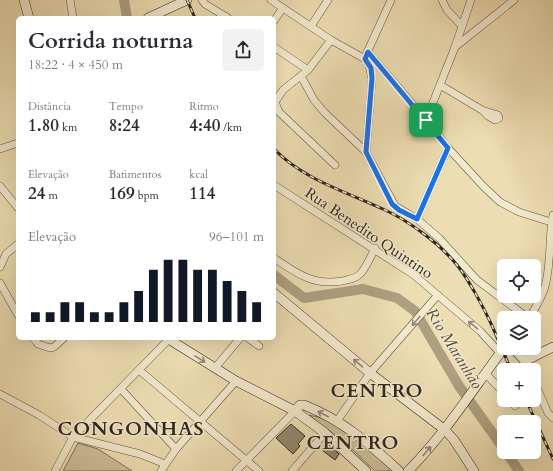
<!DOCTYPE html>
<html lang="pt">
<meta charset="utf-8">
<style>
:root{--surface:#fff;--page:#f2f2f3;--text:#2b2b33;--muted:#7c7c81;--accent:#111827}
body{margin:0;font-family:Cardo,serif;background:var(--page);color:var(--text);height:100vh;display:flex;flex-direction:column;font-size:15px;white-space:nowrap}
*{box-sizing:border-box;margin:0}
p{font-size:13px;color:var(--muted)}
.icon{flex:none;width:22px;height:22px;fill:none;stroke:currentColor;stroke-width:2;stroke-linecap:round;stroke-linejoin:round}
.map{position:relative;flex:1;overflow:hidden}
.panel{position:absolute;left:16px;top:16px;width:260px;height:324px;display:flex;flex-direction:column;background:var(--surface);border-radius:6px;box-shadow:0 4px 16px #0002}
.panel>*{flex:none}
.fabs{position:absolute;left:497px;top:259px;display:grid;gap:8px}
.fabs a{display:grid;place-items:center;width:44px;height:44px;border-radius:6px;background:var(--surface);box-shadow:0 4px 16px #0002;font-size:20px}
.pin{position:absolute;display:grid;place-items:center;width:34px;height:34px;color:#fff;margin:-17px;border-radius:8px;box-shadow:0 2px 6px #0006}
.round{display:grid;place-items:center;flex:none;width:42px;height:42px;border-radius:6px;background:var(--page)}
.summary{display:flex;align-items:center;justify-content:space-between;height:68px;padding:0 12px}
h1{font-size:22px;font-weight:600;line-height:30px}
.stats{display:grid;grid-template-columns:repeat(3,1fr);gap:6px;height:68px;padding:4px 12px}
.stats div{display:grid;align-content:center}
.stats b{font-size:17px;font-weight:600}
.stats small{font-size:11px;font-weight:400}
.stats p{font-size:11px}
.chart{height:112px;padding:8px 12px}
.chart p{display:flex;justify-content:space-between}
.chart svg{width:100%;height:72px;margin-top:4px;stroke:var(--accent);stroke-width:6}
.map>svg:first-child{display:block}
.green{fill:#cdbe99;stroke:#7e725c}
.lines{fill:none;stroke-linecap:round;stroke-linejoin:round}
.river{stroke:#ad9f80;stroke-width:10}
.building{fill:#92866b;stroke:#30271f}
.street-casing{stroke:#5f5444;stroke-width:8}
.secondary-casing{stroke:#30271f;stroke-width:10}
.street{stroke:#f3e9cd;stroke-width:7}
.secondary{stroke:#f3e9cd;stroke-width:9}
.rail-casing{stroke:#30271f;stroke-width:3}
.rail{stroke:#f3e9cd;stroke-width:1.5;stroke-dasharray:4.5;stroke-linecap:butt}
.oneway{stroke:#928876}
.route-casing{stroke:#fff;stroke-width:8}
.route{stroke:#1a73e8;stroke-width:5}
.labels{text-anchor:middle;stroke-width:3;stroke-linejoin:round;paint-order:stroke}
.street-label{font-size:15px;fill:#30271f;stroke:#f3e9cd}
.water-label{font-size:16px;font-style:italic;fill:#564b3c;stroke:#f3e9cd}
.district-label{font-size:19px;font-weight:bold;letter-spacing:1px;fill:#30271f;stroke:#f3e9cd}
</style>
<div class="map">
<svg width="553" height="471" viewBox="0 0 553 471">
<rect width="100%" height="100%" fill="#edddb2"/>
<filter id="stains"><feTurbulence type="fractalNoise" baseFrequency=".005" numOctaves="4"/><feColorMatrix values="0 0 0 0 .2 0 0 0 0 .09 0 0 0 0 .02 0 0 0 .5 -.17"/></filter>
<radialGradient id="worn" r=".72"><stop offset=".6" stop-color="#630" stop-opacity="0"/><stop offset="1" stop-color="#630" stop-opacity=".3"/></radialGradient>
<!-- green -->
<g class="green">
<path d="M309 415 326 419 369 448 393 471H375L354 451Z"/>
<path d="M78 443 98 449 132 471H63Z"/>
</g>
<g class="lines">
<!-- river -->
<g class="river">
<path d="M124 0 127 18"/>
<path d="M274 275 304 298 363 289 397 298 415 311 459 386 504 449"/>
<path d="M506 452 519 471"/>
</g>
</g>
<!-- building -->
<g class="building">
<path d="M291 424 305 436 298 444 300 446 293 454 276 438Z"/>
<path d="M327 443 339 454 335 460 322 450Z"/>
</g>
<g class="lines">
<defs>
<g id="street">
<path d="M70 0 73 18"/>
<path d="M202 0 205 4 228 18"/>
<path d="M271 0 331 40 365 59 369 65 372 79 366 152"/>
<path d="M442 0 447 10 462 26"/>
<path d="M274 21 282 9"/>
<path d="M311 26 328 0"/>
<path d="M331 40 308 70 283 90 275 102 279 112 335 165"/>
<path d="M274 47 308 70"/>
<path d="M455 47 514 0"/>
<path d="M368 52 426 120 448 148 484 187 500 202 519 212 551 222"/>
<path d="M366 55 391 0"/>
<path d="M301 76 314 100 325 113 366 152 395 206 417 219 439 238 477 280 528 318"/>
<path d="M440 85 482 110 498 115 499 118 495 120 488 116 482 110"/>
<path d="M426 120 455 47 471 0"/>
<path d="M0 149 18 143"/>
<path d="M274 185 414 275 480 331 500 353"/>
<path d="M0 186 18 208"/>
<path d="M417 219 448 148"/>
<path d="M274 258C296 273 313 286 342 281 349 279 356 279 361 273 367 266 371 256 375 248"/>
<path d="M0 267 6 254 18 244"/>
<path d="M0 283 18 315"/>
<path d="M529 318C535 309 540 300 544 290 552 266 548 239 553 215"/>
<path d="M33 338 38 344 50 348 54 347 64 338"/>
<path d="M248 338 259 346"/>
<path d="M525 361 529 370"/>
<path d="M215 368 240 338"/>
<path d="M139 370 259 471"/>
<path d="M485 373 504 393"/>
<path d="M534 381 548 413 553 418"/>
<path d="M121 389 176 449"/>
<path d="M0 394 39 415 73 437 140 454 165 464"/>
<path d="M510 400 515 406"/>
<path d="M337 421 370 373 437 296"/>
<path d="M55 471 73 437 170 338"/>
<path d="M161 471 176 449 236 381"/>
<path d="M236 471 295 411"/>
<path d="M292 471 325 433"/>
</g>
<g id="secondary">
<path d="M24 0 29 18"/>
<path d="M148 18 187 0"/>
<path d="M274 293 370 373 445 430 454 440 474 471"/>
<path d="M167 338 236 381 295 411 325 433 366 471"/>
<path d="M513 348 525 361 553 347"/>
<path d="M295 411 300 405H304C342 420 370 444 399 471"/>
<path d="M408 471C445 434 473 389 504 348"/>
</g>
</defs>
<!-- street casing -->
<use href="#street" class="street-casing"/>
<!-- secondary casing -->
<use href="#secondary" class="secondary-casing"/>
<!-- street -->
<use href="#street" class="street"/>
<!-- secondary -->
<use href="#secondary" class="secondary"/>
<defs>
<g id="rail">
<path d="M187 0 195 18"/>
<path d="M274 149C304 180 347 192 385 210 409 221 440 244 457 265 469 280 485 310 493 328 499 342 505 356 511 370"/>
<path d="M526 400 553 459"/>
</g>
</defs>
<!-- rail casing -->
<use href="#rail" class="rail-casing"/>
<!-- rail -->
<use href="#rail" class="rail"/>
</g>
<!-- one-way arrows -->
<defs><path id="oneway-shaft" d="M-6 0H5M1.5-3L5.5 0L1.5 3" fill="none" stroke-width="1.6" stroke-linecap="round" stroke-linejoin="round"/></defs>
<g class="oneway">
<use href="#oneway-shaft" transform="translate(416 321) rotate(130)"/>
<use href="#oneway-shaft" transform="translate(473 325) rotate(-140)"/>
<use href="#oneway-shaft" transform="translate(200 359) rotate(32)"/>
<use href="#oneway-shaft" transform="translate(358 363) rotate(-140)"/>
<use href="#oneway-shaft" transform="translate(323 414) rotate(-152)"/>
<use href="#oneway-shaft" transform="translate(427 451) rotate(-49)"/>
</g>
<g class="lines">
<defs>
<path id="route" d="M368 52 448 148 417 219 399 210 392 204 366 152 372 78 371 68 365 59Z"/>
</defs>
<!-- route casing -->
<use href="#route" class="route-casing"/>
<!-- route -->
<use href="#route" class="route"/>
</g>
<g class="labels">
<!-- street labels -->
<g class="street-label">
<text transform="translate(369 233) rotate(34)" y="5">Rua Benedito Quintino</text>
</g>
<!-- water labels -->
<g class="water-label">
<text transform="translate(455 348) rotate(58)" y="6">Rio Maranhão</text>
</g>
<!-- district labels -->
<g class="district-label">
<text x="377" y="397">CENTRO</text>
<text x="131" y="435">CONGONHAS</text>
<text x="353" y="449">CENTRO</text>
</g>
</g>
<rect width="100%" height="100%" filter="url(#stains)"/>
<rect width="100%" height="100%" fill="url(#worn)"/>
</svg>
<div class="fabs">
<a><svg class="icon" aria-label="locate" viewBox="0 0 24 24"><circle cx="12" cy="12" r="6"/><path d="M12 2v4M12 18v4M2 12h4M18 12h4"/></svg></a>
<a><svg class="icon" aria-label="layers" viewBox="0 0 24 24"><path d="M12 4l9 5-9 5-9-5zM3 14l9 5 9-5"/></svg></a>
<a>+</a>
<a>−</a>
</div>
<div class="pin" style="left:426px;top:120px;background:#1e9e55"><svg class="icon" aria-label="arrive" viewBox="0 0 24 24"><path d="M6 21V4h12l-3 4 3 4H6"/></svg></div>
<section class="panel">
<div class="summary"><div><h1>Corrida noturna</h1><p>18:22 · 4 × 450 m</p></div><a class="round"><svg class="icon" aria-label="share" viewBox="0 0 24 24"><path d="M12 15V3M7 8l5-5 5 5M5 13v7h14v-7"/></svg></a></div>
<div class="stats">
<div><p>Distância</p><b>1.80<small> km</small></b></div>
<div><p>Tempo</p><b>8:24</b></div>
<div><p>Ritmo</p><b>4:40<small> /km</small></b></div>
</div>
<div class="stats">
<div><p>Elevação</p><b>24<small> m</small></b></div>
<div><p>Batimentos</p><b>169<small> bpm</small></b></div>
<div><p>kcal</p><b>114</b></div>
</div>
<div class="chart"><p><span>Elevação</span>96–101 m</p>
<svg viewBox="0 0 160 44" preserveAspectRatio="none"><path d="M5 44V38M15 44V38M25 44V32M35 44V32M45 44V38M55 44V38M65 44V32M75 44V25M85 44V12M95 44V6M105 44V6M115 44V12M125 44V12M135 44V19M145 44V25M155 44V32"/></svg>
</div>
</section>
</div>
